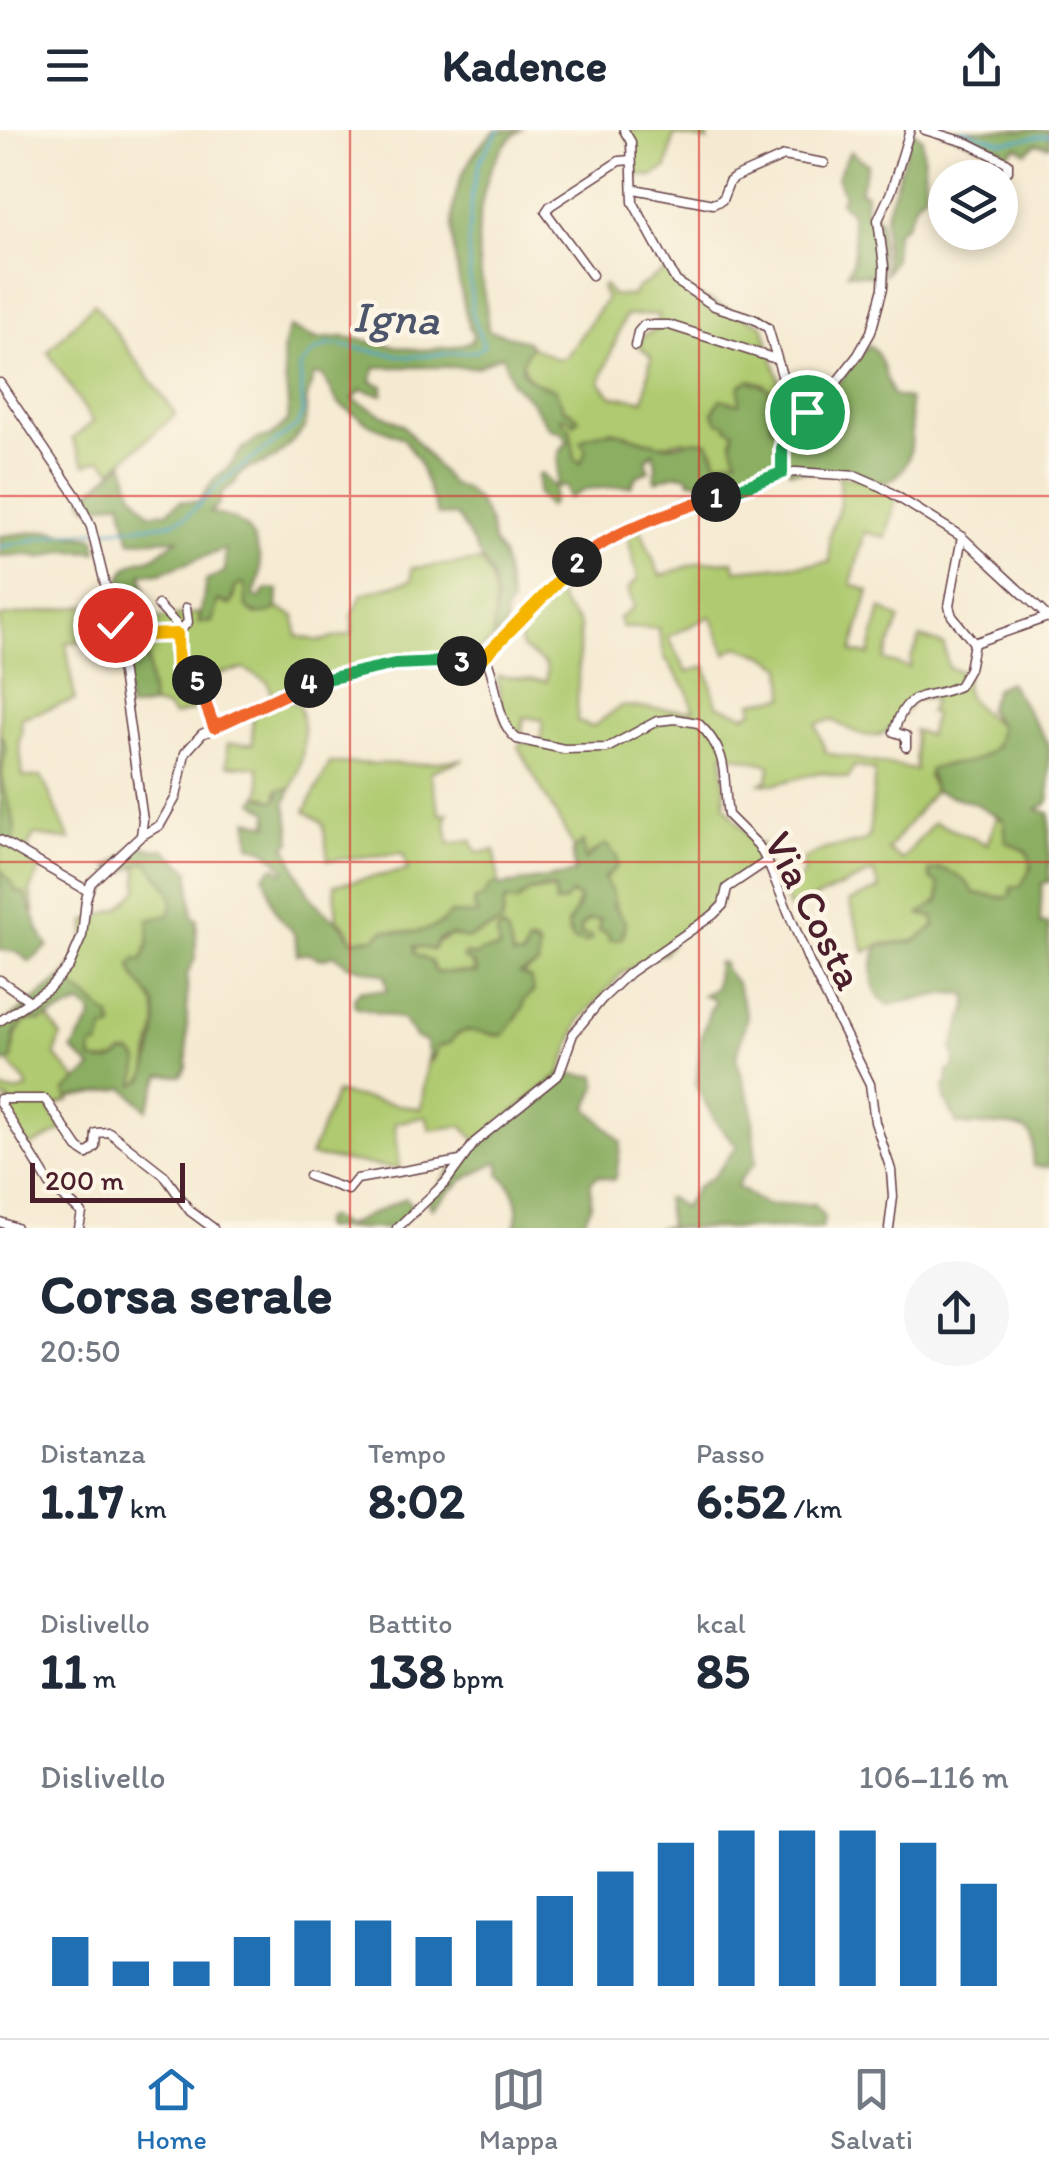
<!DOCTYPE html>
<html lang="it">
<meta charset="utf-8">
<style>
:root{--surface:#fff;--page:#f6f6f7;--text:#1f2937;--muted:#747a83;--line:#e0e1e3;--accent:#1f6fb2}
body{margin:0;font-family:Itim,sans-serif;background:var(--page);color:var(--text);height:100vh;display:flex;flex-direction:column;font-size:38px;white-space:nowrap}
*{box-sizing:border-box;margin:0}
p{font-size:32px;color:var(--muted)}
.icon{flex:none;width:55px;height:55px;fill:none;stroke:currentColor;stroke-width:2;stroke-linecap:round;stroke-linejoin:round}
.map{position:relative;height:1098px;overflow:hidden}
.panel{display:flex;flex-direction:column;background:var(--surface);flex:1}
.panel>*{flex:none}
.controls{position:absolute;left:928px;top:30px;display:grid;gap:20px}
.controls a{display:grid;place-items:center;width:90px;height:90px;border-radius:50%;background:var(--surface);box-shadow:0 5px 15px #0003;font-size:50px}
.scale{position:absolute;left:30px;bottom:25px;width:155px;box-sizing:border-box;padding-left:10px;border:5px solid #4a1f2b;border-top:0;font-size:28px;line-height:35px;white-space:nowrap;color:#4a1f2b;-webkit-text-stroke:8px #fcf5e5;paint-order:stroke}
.pin{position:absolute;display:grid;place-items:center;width:85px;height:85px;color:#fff;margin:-42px;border:5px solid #fff;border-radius:50%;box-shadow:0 2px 10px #0007}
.km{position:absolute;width:50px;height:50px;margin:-25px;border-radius:50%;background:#222;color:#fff;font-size:28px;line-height:50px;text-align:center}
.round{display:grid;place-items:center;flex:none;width:105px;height:105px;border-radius:52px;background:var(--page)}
.summary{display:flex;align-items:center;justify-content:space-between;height:170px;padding:0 40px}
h1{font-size:55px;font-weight:700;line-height:75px}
.metrics{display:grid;grid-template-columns:repeat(3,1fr);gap:15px;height:170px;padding:10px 40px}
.metrics div{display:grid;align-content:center}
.metrics b{font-size:50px;font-weight:700}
.metrics small{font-size:28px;font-weight:400}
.metrics p{font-size:28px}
.chart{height:280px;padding:20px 40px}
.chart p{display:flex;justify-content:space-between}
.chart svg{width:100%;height:180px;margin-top:10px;stroke:var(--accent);stroke-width:6}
header{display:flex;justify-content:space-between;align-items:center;height:130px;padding:0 40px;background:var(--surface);font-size:45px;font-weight:700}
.tab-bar{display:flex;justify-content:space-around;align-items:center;height:140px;border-top:2px solid var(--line);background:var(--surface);font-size:28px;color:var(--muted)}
.tab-bar a{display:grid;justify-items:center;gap:5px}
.tab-bar .active{color:var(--accent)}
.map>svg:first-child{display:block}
.green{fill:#afca70;stroke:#7c744e;stroke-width:2.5;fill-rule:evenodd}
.forest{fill:#8bae62;stroke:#6a6646;stroke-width:2.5}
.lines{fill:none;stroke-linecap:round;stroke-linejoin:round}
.stream{stroke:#4ea7cb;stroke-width:2.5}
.minor-casing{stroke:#643d44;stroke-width:11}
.minor{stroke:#fff;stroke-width:8}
.split-1-casing{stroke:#fff;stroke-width:20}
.split-2-casing{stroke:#fff;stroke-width:20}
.split-3-casing{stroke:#fff;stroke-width:20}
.split-4-casing{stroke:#fff;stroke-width:20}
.split-5-casing{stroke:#fff;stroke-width:20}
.split-6-casing{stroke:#fff;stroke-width:20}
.split-1{stroke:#22a559;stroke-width:12}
.split-2{stroke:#f0652b;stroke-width:12}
.split-3{stroke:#f5b400;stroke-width:12}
.split-4{stroke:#22a559;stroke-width:12}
.split-5{stroke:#f0652b;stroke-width:12}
.split-6{stroke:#f5b400;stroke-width:12}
.grid{fill:none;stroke:#d62828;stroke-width:2.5;stroke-opacity:0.55}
.labels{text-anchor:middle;stroke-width:9;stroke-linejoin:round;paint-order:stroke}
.street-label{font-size:42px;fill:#4a1f2b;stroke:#fcf5e5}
.water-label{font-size:45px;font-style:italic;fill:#4c556b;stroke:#fcf5e5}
</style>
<header><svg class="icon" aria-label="menu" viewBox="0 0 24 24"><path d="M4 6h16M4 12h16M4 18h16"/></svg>Kadence<svg class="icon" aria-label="share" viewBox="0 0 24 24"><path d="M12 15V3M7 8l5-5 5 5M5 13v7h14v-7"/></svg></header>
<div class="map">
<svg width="1049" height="1098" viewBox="0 0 1049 1098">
<rect width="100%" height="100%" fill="#fcf5e5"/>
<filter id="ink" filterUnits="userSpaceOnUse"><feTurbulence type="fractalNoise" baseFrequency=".01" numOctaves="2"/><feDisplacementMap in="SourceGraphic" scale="20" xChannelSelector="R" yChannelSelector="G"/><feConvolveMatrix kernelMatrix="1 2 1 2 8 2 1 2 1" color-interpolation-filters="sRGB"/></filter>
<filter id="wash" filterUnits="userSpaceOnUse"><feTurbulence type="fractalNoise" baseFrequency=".0048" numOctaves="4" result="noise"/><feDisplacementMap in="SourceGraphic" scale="40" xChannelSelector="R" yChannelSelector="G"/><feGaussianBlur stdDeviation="2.25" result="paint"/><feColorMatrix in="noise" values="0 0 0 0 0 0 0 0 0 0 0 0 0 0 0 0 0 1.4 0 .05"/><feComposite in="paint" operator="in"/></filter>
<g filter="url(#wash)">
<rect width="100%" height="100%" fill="#f5ead1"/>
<!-- green -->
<g class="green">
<path d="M623 0H707L708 11 674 5 667 38 652 46 635 45 633 19Z"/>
<path d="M667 140 694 164 763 195 786 274 780 298H771L773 288 765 254 750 250 739 274 720 270 713 282 734 301 732 312 738 328 717 332 713 320 683 310 661 315 612 300 585 308 586 321 582 333H578L573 324 570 299 559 288H570C556 269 563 259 536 256 522 239 517 235 531 216L557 229 566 227 606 169 601 158 604 155 612 165 632 166 637 158ZM659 184 656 200 644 205 638 215 651 227 644 270 612 266 600 252 625 186Z"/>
<path d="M94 173 176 284 112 340 101 329 85 335 72 309 93 292 48 222Z"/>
<path d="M839 346 863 349 896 368 886 408 865 402 851 454 869 461 852 522 869 525 881 478 900 489 884 530 910 538 911 528 921 507 944 515 948 538 967 543C957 566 983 584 1000 596V606L991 621 975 632 943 635 928 645 934 661 888 720 902 730 934 692 987 714 997 687 1007 692 1006 712 1026 721 1032 733 1024 752 1009 768 974 763C966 749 954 743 939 738L932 750 939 755 938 771 922 785 933 787 936 791 933 799 914 811 883 814 865 822 849 772 880 759 873 742 790 780 781 757 803 747V729L825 719 863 712 869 707 875 641 854 636 848 649 821 642 776 654 761 653 768 649 770 635 723 623 725 676 755 714H762L767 735 722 757 721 774 676 807 665 823 623 842 580 890 560 944 477 1011 462 996 430 1000 426 986 395 993 400 1039 310 1026 336 963 421 979 428 926 430 930 434 928 437 917C447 914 447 910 456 905 465 899 477 901 487 901L492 905 502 906 523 878 524 870 531 864 530 849 520 845 530 839 538 817 537 814 532 812 522 826 513 827 508 804 498 800 499 819 480 822 476 826 466 824 477 843 435 842 433 836 414 824 413 817 425 818 452 805 467 809 495 797 503 790 504 770C533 760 552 755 579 768L568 803 575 812 583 806 580 797 593 788 602 791 599 800 621 809 625 800C619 783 614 767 604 752L617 727 614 724 594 721 585 730 579 718 576 721 518 617 523 612 540 614 543 590 524 587 521 606 503 593 498 546 547 551 546 535 522 518 515 496 552 455 564 477 580 495 577 591 592 597 621 576 693 581 688 561 665 528 658 498H622L619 488 634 477 628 459 638 449 627 404 640 398 660 446 700 432 733 431 736 440 830 432 829 406 840 375ZM711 486 726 524 737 517 764 525 783 537 785 567 752 572 753 581 745 585 717 575 706 536 687 542 668 507ZM930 568 933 571 929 583 934 584 928 606 914 600 916 640 826 623 816 594 832 590C877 616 885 611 914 569Z"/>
<path d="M480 431C500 454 494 481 493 510 460 539 430 524 390 531 375 533 361 541 346 544 316 550 300 550 272 566L268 552 244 539 201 547 209 576 173 586 167 578 152 575 145 504 133 500 136 492 199 483V493L212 492 218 470 228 475 234 470 235 458 242 453 245 454 249 480 256 485 277 478 295 486 297 506 319 511 352 504V486L362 464 412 450 411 438Z"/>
<path d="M109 473 117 526 97 529 86 512H66L75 570 21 588 22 605 19 609 23 647H42L70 710 34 705 24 725 40 739 30 762 35 783 20 762 14 761V756L0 739V716L15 699 1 646 3 608 0 605V487Z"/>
<path d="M282 567 299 576C308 605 304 632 291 659L277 661V670L269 671 268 667 258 666 261 660 258 637 227 635V614H253L252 581Z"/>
<path d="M464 629 430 642 440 684 448 683 446 689 449 714 471 710 477 723 495 720 499 753 491 755 484 767 475 770V778L478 783 475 785 450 784C439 803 405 804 385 800L375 808 352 810 346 796 337 789 334 755 408 740 403 723 328 730 323 693 305 681 330 633 419 634Z"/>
<path d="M147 730C161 749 180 760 169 786L149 790V814L142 830 136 829C136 853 151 860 156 881 160 896 153 907 150 921 147 936 150 947 135 956L136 935 119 928 98 933 91 930 92 916 99 915 100 904 113 896 111 888C102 883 99 876 91 870 79 861 72 860 64 847 78 828 86 815 86 791L120 778 138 760 137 736Z"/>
<path d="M48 887 61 906 55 925 78 952 65 961 70 970 50 978 63 1000 29 1017 3 978 10 970 0 967V959L15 962 27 959 26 953 8 932C19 919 8 907 27 890L40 891Z"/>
</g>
<!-- forest -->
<g class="forest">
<path d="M496 0H521C481 25 473 102 481 145 484 163 488 182 488 200L527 211 531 216C510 244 529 252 555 259L564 280 571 281 579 289 574 294 569 288H560L570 299 575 329 581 333 586 320 580 311C615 292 627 308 661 315 677 318 691 307 708 312L717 332 737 328 732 312 734 301 727 298 726 294 718 292 713 283 720 269 739 274 740 255 750 250 770 259 771 297 780 298 777 336 684 374 686 363H694L702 355 701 351H690L689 347C680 341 666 347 656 351L654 348 656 336 653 322 646 330 649 341 637 346 631 356 587 359 569 368 566 357 563 356 555 359 553 371 548 377 538 364V345L542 344 553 356 557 354 559 323 568 310 560 301 550 299 530 270 512 253 502 225 477 237H376L371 251 383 256V265L361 260 353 269 403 295 451 354 465 359 477 370 490 393 493 413 502 425 511 474 505 482 506 499 493 510 496 472 492 448 460 390 456 386 438 385 418 331 403 308 371 295 339 274 322 245H314L307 268 305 298C295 309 286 319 275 328 260 339 241 334 235 353L223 362 219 374 210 382C219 385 233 388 240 393 256 403 261 427 260 444 259 452 255 458 254 467L260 468 267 459 278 460 277 478C268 486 254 487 246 476L245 455 242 453 235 458 231 475 218 470 212 492 199 493 206 451 225 441V419L160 443 142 444 151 490 136 492 133 497 145 504 152 575 129 579 112 466C122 457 119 446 128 437 135 430 143 431 151 428 159 424 170 414 178 409L130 411 121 371 89 378 83 368 124 332 132 361 150 384 168 381 180 371 199 372 213 350 229 337 242 319 260 308 270 307 288 291C291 259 274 226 290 197L317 209 344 207 419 220 454 217 472 211 474 205 469 197C453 125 432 55 496 0Z"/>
<path d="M913 0 922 8 926 63 917 70 907 93 896 102 894 128 885 145V86Z"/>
<path d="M939 0H1049V16L1036 14 1027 22 1017 17 1004 26 1002 18 973 13Z"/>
<path d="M850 21 868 34 860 61 866 64 865 82 876 84 880 91 881 147 847 143C859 127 853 100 850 81L840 72 844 66 837 47Z"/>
<path d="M869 215C885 227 884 248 893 266L909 269C911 303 920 339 883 354L848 341H790L785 335 786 297 794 295 798 285 813 284Z"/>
<path d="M52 400C67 406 80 403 95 408L97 422 64 421 41 428 30 425 0 426V406Z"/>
<path d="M1009 552 1049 615V669L1047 674 1037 679 1049 683V752L1042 753 1040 794 1048 793 1049 797V1037L1033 1036C1031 1028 1035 1010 1030 1004 1020 990 974 998 957 994L945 969 944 956 947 954 948 941 954 938 955 926 952 920 967 877V864L949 863 888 875C868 862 869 835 879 816L915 811 935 796 933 787 920 784 939 771V755L930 749 929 741C946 735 966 748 974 763L1003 768 1011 766V757H1020L1032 736 1027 721 1006 712 1004 690 974 673 934 661 929 640C957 628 968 641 996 616L1000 596 987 580 996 558Z"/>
<path d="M0 605C11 619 2 628 2 643 1 668 21 688 13 713L0 716Z"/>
<path d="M279 659H291L285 674C289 679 290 702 291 712L286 715C295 734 300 753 314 771 328 788 340 787 352 810L375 808 385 800C405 805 439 803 449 784L475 785 478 783 474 778 475 770 484 767 491 755 499 753 500 756 575 743 572 721 583 712 585 730 604 715H607L617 727V737L604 748 613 764V776L625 791 622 809 609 810 607 802 599 801 600 789 588 790 580 797 581 805 591 806V810L585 813 573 810 567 795 578 778 579 768 571 764 564 772 555 773V759L551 757 531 760 517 772 505 770 502 792 467 809 452 805 438 809 433 820 414 816 415 824 431 832 435 842 477 843 475 834 463 829V825L476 826 480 822 499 819 497 805 501 797 508 804 513 827 523 826 528 813 539 817 538 835 520 844 530 848 534 861 524 870 523 878 504 905C487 907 462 890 450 913L437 917 431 931 425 911 416 908 403 890C389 885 370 881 355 877L354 868 361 860 387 861 385 845 348 835 334 825 321 829 310 824H297C296 792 288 803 276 782 270 771 270 757 264 746L272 738 276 737 283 743 285 739 266 720 250 715 248 690 269 695 268 682 254 672 258 666 275 671 279 667Z"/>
<path d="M137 715 155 720 164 719 189 740 193 787 197 789 195 829 187 844V937L181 946 161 945 147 980 125 958 67 968 65 961 92 938 72 920 92 888 91 882 81 874 40 891 27 890 15 903 12 929 0 935V896L64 847C72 860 79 861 91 870 99 876 102 883 111 887L112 899 104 900 99 915 92 916 91 929C102 934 116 932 123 923H132L139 931 135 955 144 950C151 929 163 889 152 869 144 856 133 850 131 835L136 829 142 830 149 814 148 790 169 785C181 758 158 751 147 731L126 741 108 737Z"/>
<path d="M0 739 14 756 15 761 24 763C34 782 36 800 48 816L30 832 17 822 0 820Z"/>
<path d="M718 832 724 833 725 839 737 854 747 886 736 928 752 977 756 1032 742 1047 737 1057 766 1075 815 1074 824 1088 822 1098H656L669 1096 665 1069 670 1068 683 1078 697 1057 714 1046 737 1016 717 994 696 956 701 909 710 879 715 874 711 867 703 865 715 858Z"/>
<path d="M560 944 596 946 597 955 588 978 621 1012 616 1047 613 1050 598 1046 591 1052V1076L582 1096 515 1098C522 1077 516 1059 500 1044V1034L497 1032 462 1051 432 1078 427 1071 458 1030Z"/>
<path d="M406 1068 415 1080 395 1098H322V1091L327 1087 345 1096Z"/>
</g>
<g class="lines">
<!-- stream -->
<g class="stream">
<path d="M962 0 1004 12 1049 5"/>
<path d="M0 417 60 404 168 394 187 386 224 350 297 296 303 282 300 237 314 222 331 214 410 227 477 221 484 216 472 185 468 115 472 62 480 30 499 0"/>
</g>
</g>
</g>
<g filter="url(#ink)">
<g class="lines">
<defs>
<g id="minor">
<path d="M624 0 631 12 633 72 676 151 714 176 754 189 768 198 789 269 782 343"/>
<path d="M925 0 968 13 1008 33V41L999 45"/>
<path d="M634 59 713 74 722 70 729 52 734 48 784 26 824 33"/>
<path d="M592 145 546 82 550 76 619 31 631 30"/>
<path d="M635 216 638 202 644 195H669L776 229"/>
<path d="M0 253 77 367 91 397 115 495 143 690 141 706"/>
<path d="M789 278 814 281 858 225 871 202 883 158 884 136 878 90 891 62 910 0"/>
<path d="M962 407 949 476 952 486 974 513"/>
<path d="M158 475 176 494 177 504"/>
<path d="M177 504 188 492 186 478"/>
<path d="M116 506 177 504 179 543 199 553 214 597"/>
<path d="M485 526C499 551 494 591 517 609L564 619 607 618 657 591 675 589 698 593C731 625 722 645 728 685L758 715 767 731 810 834 870 954 875 992 891 1040 893 1067 889 1098"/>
<path d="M906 617V606L894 602C907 555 928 571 959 556L969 539 974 513 1048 487"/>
<path d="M0 710 88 761"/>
<path d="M0 850 30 871"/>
<path d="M0 891 49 858 69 836 82 806 86 769 91 753 141 706 160 695 176 667 185 623 202 604 272 572 294 557 310 552 395 534 460 532 485 526 586 423 601 413 663 385 769 345 796 342 857 346 880 356 962 407 1049 488"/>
<path d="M0 969H45L78 1018 87 1024 95 1017 96 1003 109 1002 164 1045 190 1081 213 1098"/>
<path d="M0 973 50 1055 82 1083 79 1098"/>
<path d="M309 1046 348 1060 357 1049 460 1031"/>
<path d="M0 1092 16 1098"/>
<path d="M397 1098 445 1053 475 1012 559 944 573 904 602 869 629 843 713 785 723 775 727 758 767 731"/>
</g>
</defs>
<!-- minor casing -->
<use href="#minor" class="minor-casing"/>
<!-- minor -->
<use href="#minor" class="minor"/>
</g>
</g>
<g class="lines" filter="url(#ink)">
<defs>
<path id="split-1" d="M716 367 782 343V319L790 278 807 282"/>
<path id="split-2" d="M577 432C610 402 673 381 716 367"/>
<path id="split-3" d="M462 531 485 526 577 432"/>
<path id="split-4" d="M309 553 395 534 462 531"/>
<path id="split-5" d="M197 550 214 597 309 553"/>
<path id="split-6" d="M115 495 116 506 177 504 178 542 197 550"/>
</defs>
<!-- split-1 casing -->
<use href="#split-1" class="split-1-casing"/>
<!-- split-2 casing -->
<use href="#split-2" class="split-2-casing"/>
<!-- split-3 casing -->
<use href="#split-3" class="split-3-casing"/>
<!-- split-4 casing -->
<use href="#split-4" class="split-4-casing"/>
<!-- split-5 casing -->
<use href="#split-5" class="split-5-casing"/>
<!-- split-6 casing -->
<use href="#split-6" class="split-6-casing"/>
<!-- split-1 -->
<use href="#split-1" class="split-1"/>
<!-- split-2 -->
<use href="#split-2" class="split-2"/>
<!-- split-3 -->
<use href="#split-3" class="split-3"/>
<!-- split-4 -->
<use href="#split-4" class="split-4"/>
<!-- split-5 -->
<use href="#split-5" class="split-5"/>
<!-- split-6 -->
<use href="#split-6" class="split-6"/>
</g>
<!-- grid -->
<path class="grid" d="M350 0V1098M699 0V1098M0 366H1049M0 732H1049"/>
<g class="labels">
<!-- street labels -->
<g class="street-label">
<text transform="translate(815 780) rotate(63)" y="15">Via Costa</text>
</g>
<!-- water labels -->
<g class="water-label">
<text transform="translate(396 187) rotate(2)" y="16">Igna</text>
</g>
</g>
</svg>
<div class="controls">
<a><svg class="icon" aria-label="layers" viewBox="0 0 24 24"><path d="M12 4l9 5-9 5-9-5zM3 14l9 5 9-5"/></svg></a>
</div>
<div class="scale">200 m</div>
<div class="pin" style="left:807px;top:282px;background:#1e9e55"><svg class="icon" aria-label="arrive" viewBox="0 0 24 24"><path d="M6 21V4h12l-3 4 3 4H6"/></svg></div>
<div class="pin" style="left:115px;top:495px;background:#d93025"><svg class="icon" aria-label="check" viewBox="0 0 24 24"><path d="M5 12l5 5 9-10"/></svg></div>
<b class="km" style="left:716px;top:367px">1</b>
<b class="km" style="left:577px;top:432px">2</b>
<b class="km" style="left:462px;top:531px">3</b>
<b class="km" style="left:309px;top:553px">4</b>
<b class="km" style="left:197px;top:550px">5</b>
</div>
<section class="panel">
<div class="summary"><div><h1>Corsa serale</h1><p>20:50</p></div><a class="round"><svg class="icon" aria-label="share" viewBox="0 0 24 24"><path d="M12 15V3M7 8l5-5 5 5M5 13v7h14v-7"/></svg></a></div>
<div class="metrics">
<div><p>Distanza</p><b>1.17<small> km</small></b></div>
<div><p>Tempo</p><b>8:02</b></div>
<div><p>Passo</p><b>6:52<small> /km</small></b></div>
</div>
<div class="metrics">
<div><p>Dislivello</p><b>11<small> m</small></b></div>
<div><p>Battito</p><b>138<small> bpm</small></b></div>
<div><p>kcal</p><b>85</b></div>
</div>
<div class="chart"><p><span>Dislivello</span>106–116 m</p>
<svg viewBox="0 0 160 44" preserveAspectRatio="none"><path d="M5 44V32M15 44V38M25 44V38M35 44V32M45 44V28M55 44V28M65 44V32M75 44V28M85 44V22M95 44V16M105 44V9M115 44V6M125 44V6M135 44V6M145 44V9M155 44V19"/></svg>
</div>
</section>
<nav class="tab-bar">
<a class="active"><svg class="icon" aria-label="home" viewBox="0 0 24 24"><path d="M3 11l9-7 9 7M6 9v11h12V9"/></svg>Home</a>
<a><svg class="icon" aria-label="map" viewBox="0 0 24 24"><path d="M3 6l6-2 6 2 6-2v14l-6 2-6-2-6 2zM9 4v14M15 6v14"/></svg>Mappa</a>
<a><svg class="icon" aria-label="saved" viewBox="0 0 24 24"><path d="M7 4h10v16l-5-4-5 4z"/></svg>Salvati</a>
</nav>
